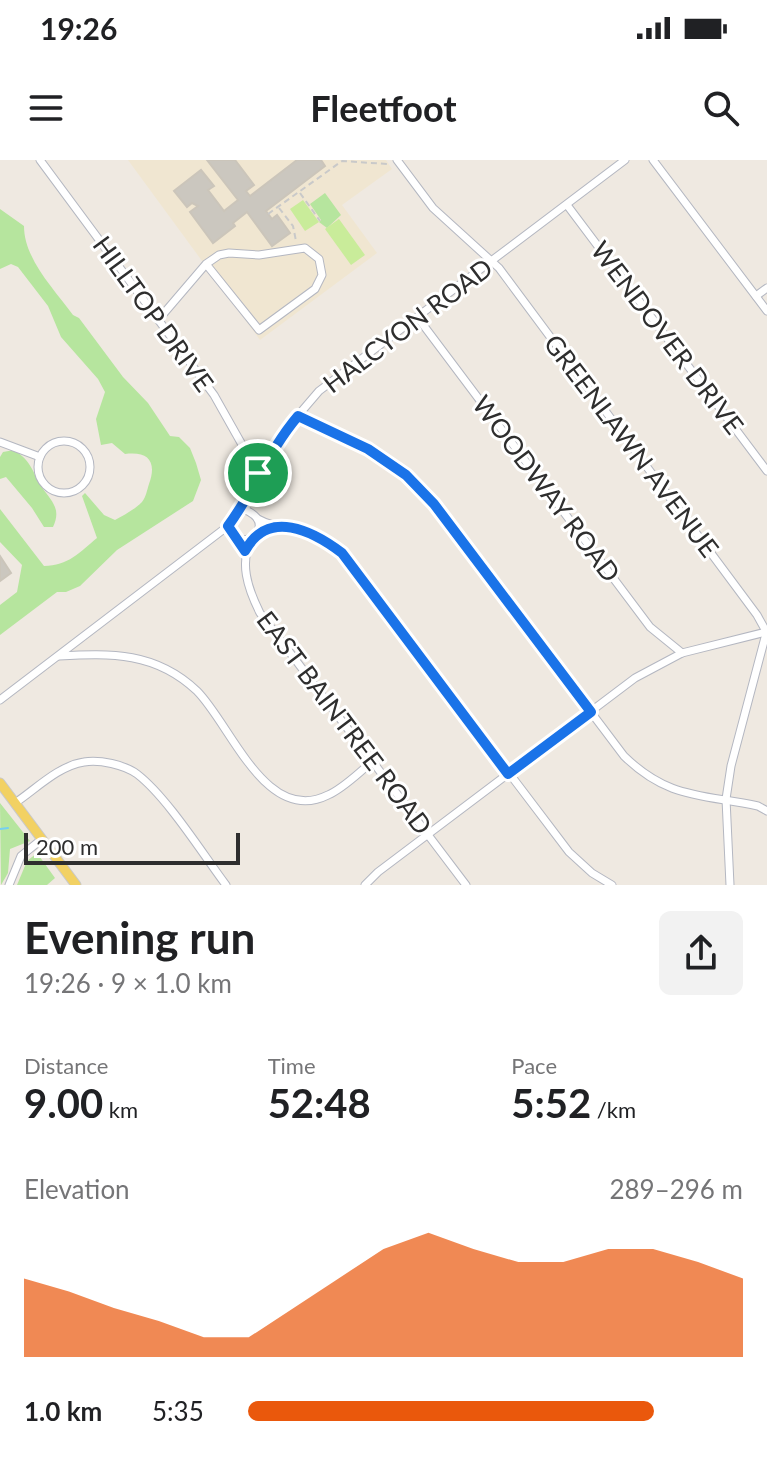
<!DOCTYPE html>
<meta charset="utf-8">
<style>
:root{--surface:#fff;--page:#f2f2f2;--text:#202124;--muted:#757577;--accent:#ea580c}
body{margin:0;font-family:Lato,sans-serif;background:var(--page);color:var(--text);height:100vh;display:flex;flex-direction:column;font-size:30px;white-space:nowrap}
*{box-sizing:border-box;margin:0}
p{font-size:26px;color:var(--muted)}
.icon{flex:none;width:44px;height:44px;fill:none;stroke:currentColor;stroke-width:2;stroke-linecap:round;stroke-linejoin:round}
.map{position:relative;height:725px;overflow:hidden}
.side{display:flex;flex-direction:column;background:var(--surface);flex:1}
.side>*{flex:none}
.scale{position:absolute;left:24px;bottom:20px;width:216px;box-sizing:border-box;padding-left:8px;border:4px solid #2e2e2e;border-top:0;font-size:22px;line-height:28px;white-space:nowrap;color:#2e2e2e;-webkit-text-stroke:6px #fff;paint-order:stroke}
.pin{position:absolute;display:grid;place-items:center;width:68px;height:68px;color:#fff;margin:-34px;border:4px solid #fff;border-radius:50%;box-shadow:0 2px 8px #0007}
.round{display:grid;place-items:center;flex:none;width:84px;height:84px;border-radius:12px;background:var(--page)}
.summary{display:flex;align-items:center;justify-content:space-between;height:136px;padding:0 24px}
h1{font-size:44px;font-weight:700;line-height:60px}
.metrics{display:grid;grid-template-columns:repeat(3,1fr);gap:12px;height:136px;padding:8px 24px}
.metrics div{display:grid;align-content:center}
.metrics b{font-size:40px;font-weight:700}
.metrics small{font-size:22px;font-weight:400}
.metrics p{font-size:22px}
.chart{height:224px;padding:16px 24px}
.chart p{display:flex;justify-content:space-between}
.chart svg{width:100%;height:144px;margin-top:8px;fill:var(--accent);opacity:.7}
ul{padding:0 24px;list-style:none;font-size:26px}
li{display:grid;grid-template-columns:128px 96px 1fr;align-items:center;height:60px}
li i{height:20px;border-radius:10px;background:var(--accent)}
.status{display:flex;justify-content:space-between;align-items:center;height:56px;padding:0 40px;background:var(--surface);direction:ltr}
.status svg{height:22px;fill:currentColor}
header{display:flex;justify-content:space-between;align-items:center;height:104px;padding:0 24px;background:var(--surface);font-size:36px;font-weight:700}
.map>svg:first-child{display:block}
.education{fill:#f0e6d1}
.green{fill:#b6e59e}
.pitch{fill:#c9ec9a}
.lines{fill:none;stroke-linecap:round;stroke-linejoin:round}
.stream{stroke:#75cff0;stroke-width:2}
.building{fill:#cbc7bf;stroke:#cbc5ba;stroke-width:2}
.minor-casing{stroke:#b4b7c1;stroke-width:9}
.major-casing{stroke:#c9c9c9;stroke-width:11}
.path{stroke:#c9c9c9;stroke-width:2;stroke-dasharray:6 4;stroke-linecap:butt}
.minor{stroke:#fff;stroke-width:7}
.major{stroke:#f2d163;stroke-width:9}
.route-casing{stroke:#fff;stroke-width:16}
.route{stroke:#1a73e8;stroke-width:10}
.labels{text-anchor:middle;stroke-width:6;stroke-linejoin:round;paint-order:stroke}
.street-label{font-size:26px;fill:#2e2e2e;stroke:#fff}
</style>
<div class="status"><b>19:26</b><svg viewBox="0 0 49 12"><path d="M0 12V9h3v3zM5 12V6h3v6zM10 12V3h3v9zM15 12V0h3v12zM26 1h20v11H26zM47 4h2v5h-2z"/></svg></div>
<header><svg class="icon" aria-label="menu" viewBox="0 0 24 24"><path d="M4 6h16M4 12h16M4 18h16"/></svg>Fleetfoot<svg class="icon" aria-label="search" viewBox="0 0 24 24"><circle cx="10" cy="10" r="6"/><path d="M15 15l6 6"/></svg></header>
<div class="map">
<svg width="767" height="725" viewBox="0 0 767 725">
<rect width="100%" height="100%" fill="#efe9e1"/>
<!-- education -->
<path class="education" d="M128 0H386L392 9 342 45 377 93 260 180Z"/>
<!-- green -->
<g class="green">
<path d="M325 33 341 55 327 68 319 62 321 60 310 44Z"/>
<path d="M0 49 24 66C24 99 54 129 73 155L79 158 123 217 148 243 170 276 179 277 190 288 196 303 201 320 193 341 117 390 80 426 66 432H57L0 475V445L17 432 22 405 0 382V349L44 406C68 406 80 392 97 378L82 336 85 333 104 355 115 360C124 355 134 350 142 342 146 337 147 330 149 324 157 302 149 291 125 294L112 283 101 285 96 259 105 232 98 219 61 177 48 146 18 107 11 104 0 109Z"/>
<path d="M14 290C32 302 31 309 41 326 51 341 62 348 53 367H44L32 348 6 317 0 319V297L3 292Z"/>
<path d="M0 643 30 681 10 689 8 713 1 725Z"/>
<path d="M37 693 55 718 47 725H17L27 701Z"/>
</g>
<!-- pitch -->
<g class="pitch">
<path d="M303 40 319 62 305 71 290 49Z"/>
<path d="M339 59 365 95 351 105 325 69Z"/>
</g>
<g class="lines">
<!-- stream -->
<path class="stream" d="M0 669 8 668"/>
</g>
<!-- building -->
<g class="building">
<path d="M207 0H235L254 25 246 31 250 36 297 0H321L325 6 266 51 272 59 277 55 290 73 272 86 247 52 233 63 235 66 213 83 190 52 198 46 192 43 187 47 174 31 201 10 214 26 208 30 224 51 238 40Z"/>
<path d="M0 396 11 413 0 421Z"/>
</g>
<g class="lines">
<defs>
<g id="minor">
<path d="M40 0 214 235 258 313"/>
<path d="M397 0 433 48 499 108 757 455 767 473"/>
<path d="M653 0 767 151"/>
<path d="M567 45 767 311"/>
<path d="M756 136 767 128"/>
<path d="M418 158 650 467 682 493"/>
<path d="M159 159 206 104 219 95 229 93 259 95 305 88 319 99 322 115 315 129 259 170 206 104"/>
<path d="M298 256 368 289 406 315 434 344 624 596C668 639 701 634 758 646L767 651"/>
<circle cx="64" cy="307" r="26"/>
<path d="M0 282 40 297"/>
<path d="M258 359C274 368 286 366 302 370 317 374 330 385 342 393L569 692 592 713 612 725"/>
<path d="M228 366C234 381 244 384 257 374 264 360 254 353 241 348"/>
<path d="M253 377C238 401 248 429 260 453L466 725"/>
<path d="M59 496C111 493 156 492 197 531 231 565 266 666 328 635 344 628 358 613 372 602"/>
<path d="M0 540 228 366 247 340 258 313 283 273 319 231 625 0"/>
<path d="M15 643C36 629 58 606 84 602 99 599 125 605 137 614 167 637 202 693 226 725"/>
<path d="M9 725 21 696 42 679"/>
<path d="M365 725 378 712 635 518 682 493 766 472"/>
<path d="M730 725 726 639 731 606 767 470"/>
</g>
<path id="major" d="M0 623 76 725"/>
</defs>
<!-- minor casing -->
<use href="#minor" class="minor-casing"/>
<!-- major casing -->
<use href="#major" class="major-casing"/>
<!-- path -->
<g class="path">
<path d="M300 33 320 61"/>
<path d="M279 48 293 66 296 81"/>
<path d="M268 54 342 1 387 4"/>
</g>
<!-- minor -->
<use href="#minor" class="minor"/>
<!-- major -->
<use href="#major" class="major"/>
</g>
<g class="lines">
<defs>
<path id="route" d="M298 256 368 289 406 315 434 344 591 552 508 614 342 393C313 371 268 348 245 391L228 366C254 331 269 290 298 256Z"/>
</defs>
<!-- route casing -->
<use href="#route" class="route-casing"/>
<!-- route -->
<use href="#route" class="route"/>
</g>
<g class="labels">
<!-- street labels -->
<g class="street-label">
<text transform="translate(153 154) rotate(54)" y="9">HILLTOP DRIVE</text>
<text transform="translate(408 166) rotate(-37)" y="9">HALCYON ROAD</text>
<text transform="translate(667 178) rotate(53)" y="9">WENDOVER DRIVE</text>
<text transform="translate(631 286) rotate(53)" y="9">GREENLAWN AVENUE</text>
<text transform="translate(546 329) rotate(53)" y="9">WOODWAY ROAD</text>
<text transform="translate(344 563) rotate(53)" y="9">EAST BAINTREE ROAD</text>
</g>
</g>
</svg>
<div class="scale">200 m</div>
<div class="pin" style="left:258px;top:313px;background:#1e9e55"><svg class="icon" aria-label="arrive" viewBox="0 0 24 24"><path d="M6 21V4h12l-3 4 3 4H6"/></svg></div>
</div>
<section class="side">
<div class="summary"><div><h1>Evening run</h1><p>19:26 · 9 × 1.0 km</p></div><a class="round"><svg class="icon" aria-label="share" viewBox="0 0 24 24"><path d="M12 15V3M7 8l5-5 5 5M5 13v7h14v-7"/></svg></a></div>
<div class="metrics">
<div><p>Distance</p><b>9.00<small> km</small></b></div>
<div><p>Time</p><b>52:48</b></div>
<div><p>Pace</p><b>5:52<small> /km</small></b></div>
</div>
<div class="chart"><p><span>Elevation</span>289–296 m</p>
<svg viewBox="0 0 160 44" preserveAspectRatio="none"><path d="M0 44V20L10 24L20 29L30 33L40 38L50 38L60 29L70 20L80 11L90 6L100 11L110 15L120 15L130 11L140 11L150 15L160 20V44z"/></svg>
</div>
<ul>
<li><b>1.0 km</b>5:35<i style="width:82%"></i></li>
</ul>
</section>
